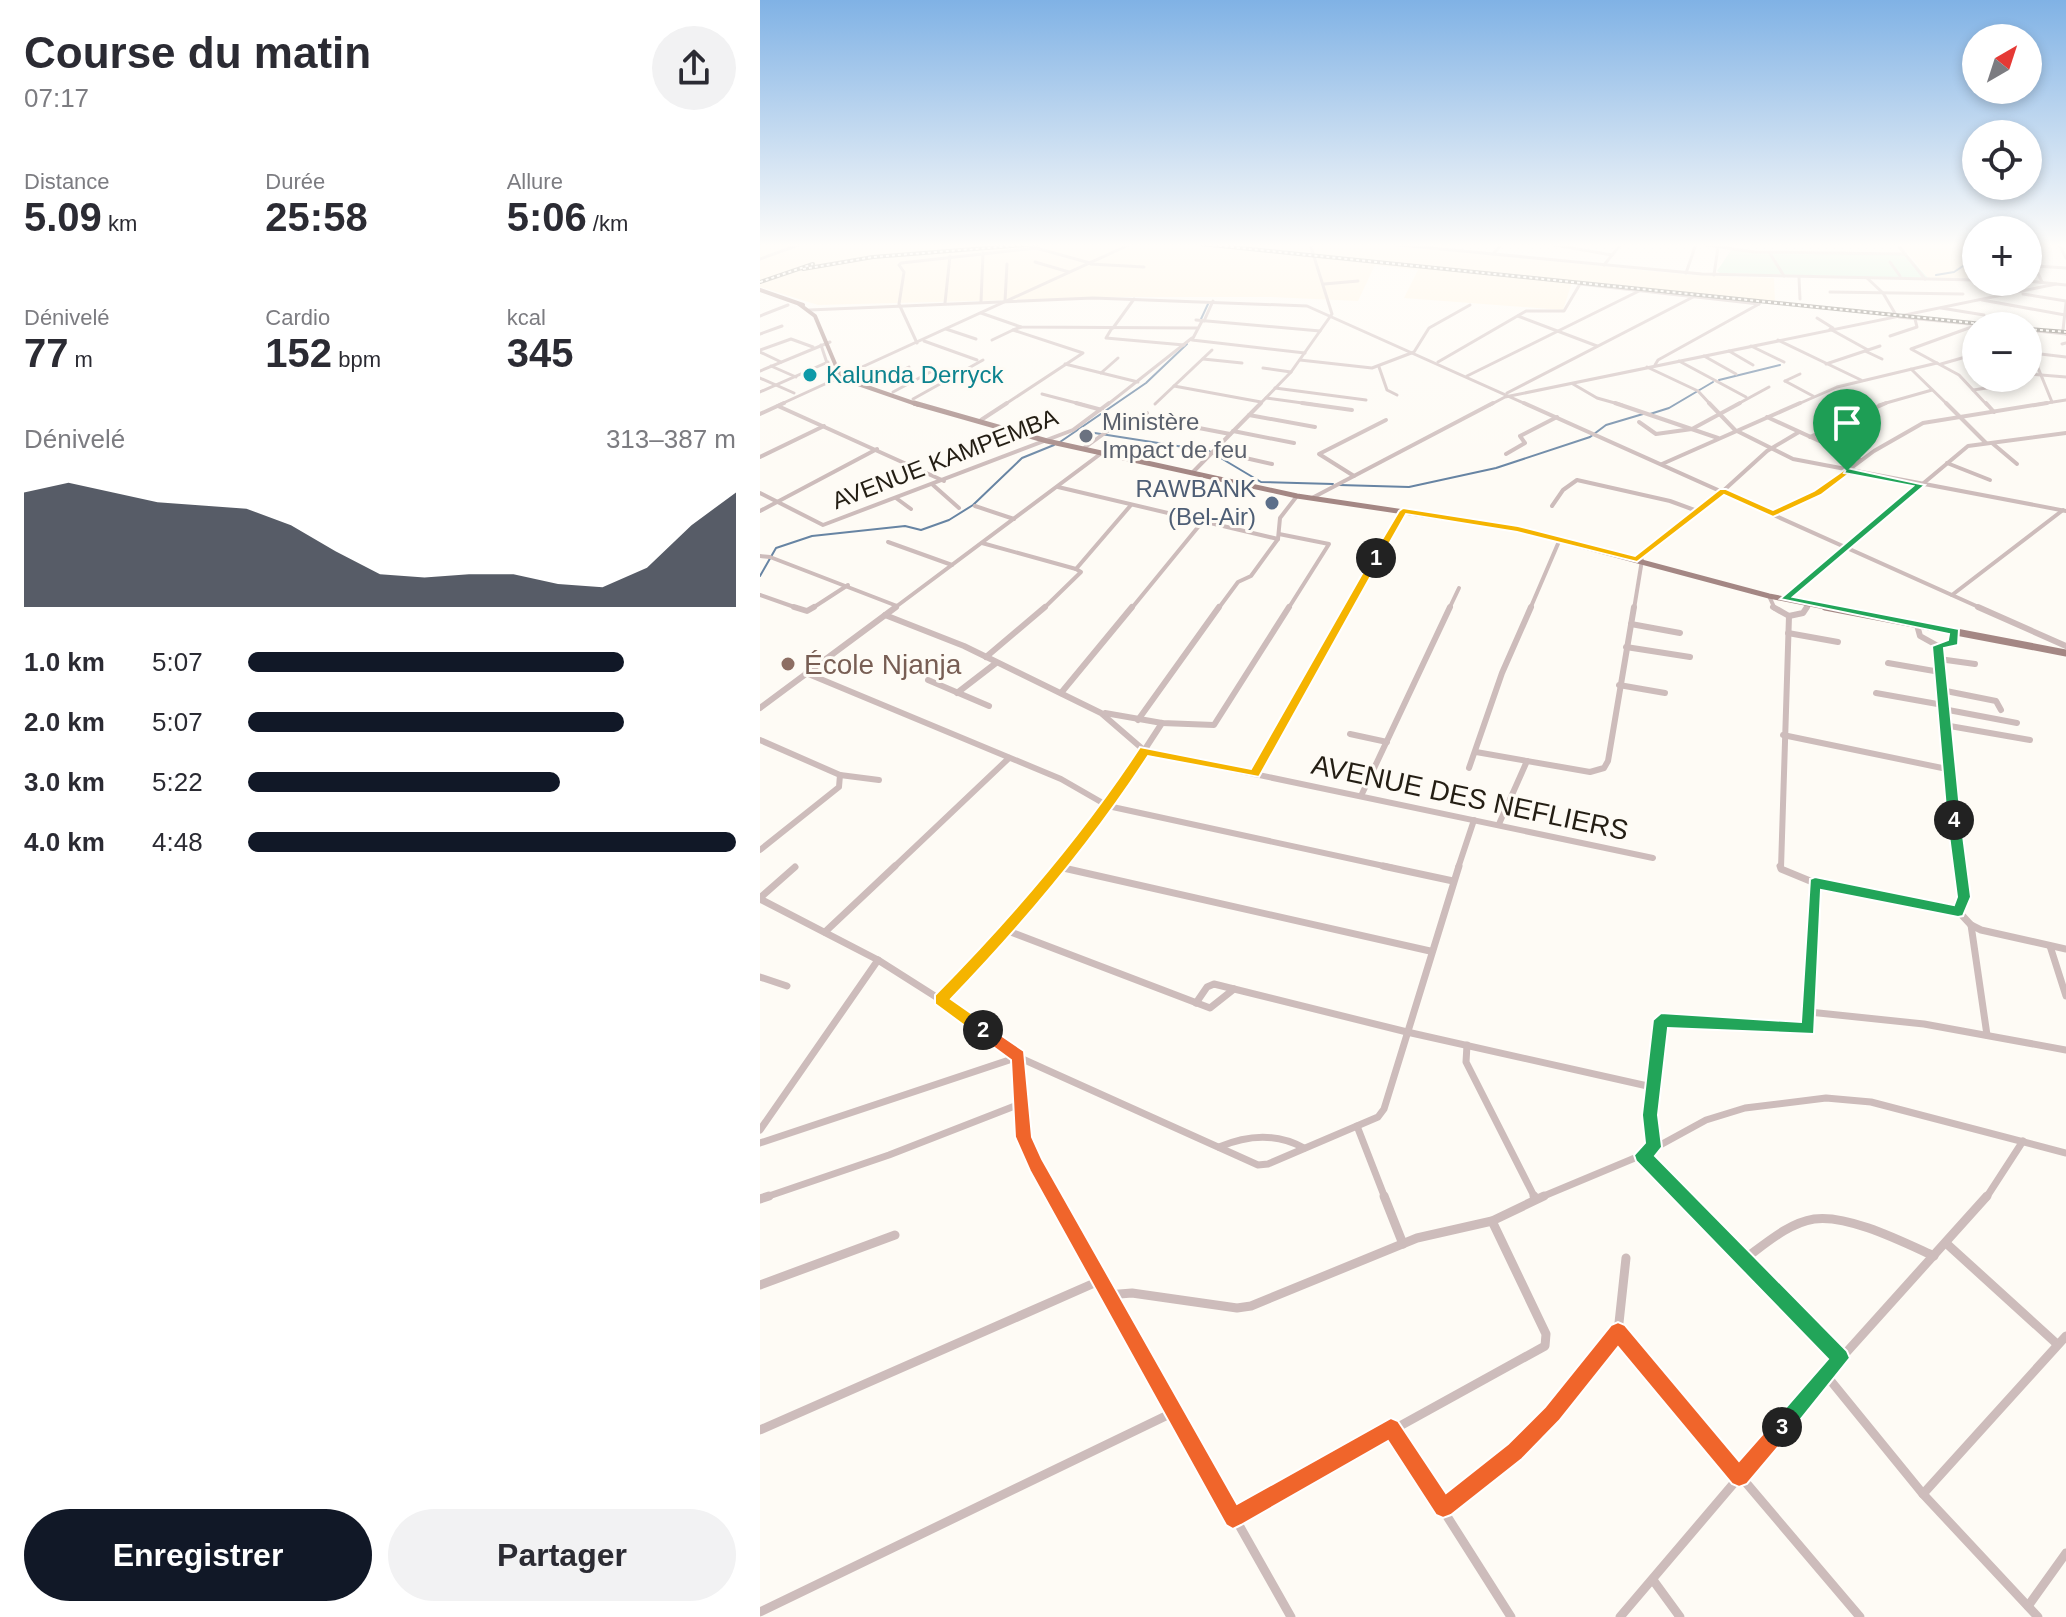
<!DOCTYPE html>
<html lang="fr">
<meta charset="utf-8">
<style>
:root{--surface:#fff;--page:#f2f2f3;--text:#2b2b33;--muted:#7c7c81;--accent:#111827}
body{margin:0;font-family:Helvetica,sans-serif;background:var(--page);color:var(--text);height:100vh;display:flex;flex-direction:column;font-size:30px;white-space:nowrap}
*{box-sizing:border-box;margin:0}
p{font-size:26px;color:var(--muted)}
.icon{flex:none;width:44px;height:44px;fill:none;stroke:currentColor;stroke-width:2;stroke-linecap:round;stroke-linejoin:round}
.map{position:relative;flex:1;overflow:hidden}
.panel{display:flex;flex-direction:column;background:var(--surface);width:760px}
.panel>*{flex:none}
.needle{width:52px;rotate:39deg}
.buttons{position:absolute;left:1202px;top:24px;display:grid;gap:16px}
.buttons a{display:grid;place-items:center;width:80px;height:80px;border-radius:50%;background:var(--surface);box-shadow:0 4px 12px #0003;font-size:40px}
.pin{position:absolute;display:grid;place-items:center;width:68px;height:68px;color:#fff;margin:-82px -34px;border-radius:50% 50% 50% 0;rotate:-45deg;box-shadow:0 0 8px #0007}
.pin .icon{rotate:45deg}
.km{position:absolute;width:40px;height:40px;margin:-20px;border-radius:50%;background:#222;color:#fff;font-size:22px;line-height:40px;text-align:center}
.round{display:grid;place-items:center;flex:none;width:84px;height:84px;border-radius:42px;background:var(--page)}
.summary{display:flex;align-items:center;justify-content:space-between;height:136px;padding:0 24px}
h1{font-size:44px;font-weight:700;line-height:60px}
.stats{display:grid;grid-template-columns:repeat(3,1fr);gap:12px;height:136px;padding:8px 24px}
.stats div{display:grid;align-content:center}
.stats b{font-size:40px;font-weight:700}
.stats small{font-size:22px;font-weight:400}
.stats p{font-size:22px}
.chart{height:224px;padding:16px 24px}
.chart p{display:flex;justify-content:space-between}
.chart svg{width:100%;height:144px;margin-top:8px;fill:var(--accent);opacity:.7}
.button{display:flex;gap:16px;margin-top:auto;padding:16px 24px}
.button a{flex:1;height:92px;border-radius:48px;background:var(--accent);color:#fff;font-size:32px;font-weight:700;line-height:92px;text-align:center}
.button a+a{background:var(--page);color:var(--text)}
ul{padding:0 24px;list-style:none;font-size:26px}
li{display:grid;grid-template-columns:128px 96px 1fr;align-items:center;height:60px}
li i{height:20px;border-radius:10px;background:var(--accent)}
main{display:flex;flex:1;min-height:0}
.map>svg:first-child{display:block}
.built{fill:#fff3dd}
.green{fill:#c7f0d4}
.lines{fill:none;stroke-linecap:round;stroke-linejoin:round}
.stream{stroke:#6784a3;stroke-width:2}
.minor-far4{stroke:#cdbcbb;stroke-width:3}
.minor-far3{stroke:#cdbcbb;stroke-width:4}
.minor-far2{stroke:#cdbcbb;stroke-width:6}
.minor-far1{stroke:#cdbcbb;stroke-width:7}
.minor{stroke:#cdbcbb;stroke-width:9}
.major-far2{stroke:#a48784;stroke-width:4}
.major-far1{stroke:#a48784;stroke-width:5}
.major{stroke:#a48784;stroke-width:7}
.rail-casing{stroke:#645f56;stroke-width:4}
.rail{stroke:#fefbf5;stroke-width:2;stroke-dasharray:3;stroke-linecap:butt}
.split-1{fill:#f5b400;stroke:#fff;stroke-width:2}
.split-2{fill:#f5b400;stroke:#fff;stroke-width:2}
.split-3{fill:#f0652b;stroke:#fff;stroke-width:2}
.split-4{fill:#22a559;stroke:#fff;stroke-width:2}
.split-5{fill:#22a559;stroke:#fff;stroke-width:2}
.culture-dot{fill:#0f9aa8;stroke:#fefbf5;stroke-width:3}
.worship-dot{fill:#6b7280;stroke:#fefbf5;stroke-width:3}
.service-dot{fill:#5c6f8a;stroke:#fefbf5;stroke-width:3}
.education-dot{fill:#8d6e63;stroke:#fefbf5;stroke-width:3}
.labels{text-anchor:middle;stroke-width:6;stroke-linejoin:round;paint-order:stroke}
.far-culture-label{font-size:24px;fill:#0d838f;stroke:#fefbf5;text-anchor:start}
.far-worship-label{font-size:24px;fill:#5b616d;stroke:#fefbf5;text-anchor:start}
.far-street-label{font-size:24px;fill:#241e14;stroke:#fefbf5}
.far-service-label{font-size:24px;fill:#4e5e75;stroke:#fefbf5;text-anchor:end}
.education-label{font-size:28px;fill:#785e54;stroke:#fefbf5;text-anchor:start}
.street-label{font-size:28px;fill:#241e14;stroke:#fefbf5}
</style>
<main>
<section class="panel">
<div class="summary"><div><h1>Course du matin</h1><p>07:17</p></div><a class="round"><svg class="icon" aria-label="share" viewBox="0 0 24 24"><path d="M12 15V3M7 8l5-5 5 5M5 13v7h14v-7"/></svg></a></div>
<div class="stats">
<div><p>Distance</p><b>5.09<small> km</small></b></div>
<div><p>Durée</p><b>25:58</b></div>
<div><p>Allure</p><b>5:06<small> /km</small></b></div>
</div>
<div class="stats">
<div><p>Dénivelé</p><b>77<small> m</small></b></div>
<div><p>Cardio</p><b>152<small> bpm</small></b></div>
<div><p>kcal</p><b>345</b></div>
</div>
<div class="chart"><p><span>Dénivelé</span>313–387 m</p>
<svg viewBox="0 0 160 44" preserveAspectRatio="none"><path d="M0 44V9L10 6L20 9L30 12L40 13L50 14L60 19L70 27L80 34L90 35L100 34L110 34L120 37L130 38L140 32L150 19L160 9V44z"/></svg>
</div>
<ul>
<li><b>1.0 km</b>5:07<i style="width:77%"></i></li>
<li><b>2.0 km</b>5:07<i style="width:77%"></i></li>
<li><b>3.0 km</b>5:22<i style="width:64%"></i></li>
<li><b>4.0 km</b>4:48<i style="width:100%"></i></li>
</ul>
<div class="button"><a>Enregistrer</a><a>Partager</a></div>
</section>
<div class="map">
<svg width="1306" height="1617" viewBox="0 0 1306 1617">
<rect width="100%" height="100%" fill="#fefbf5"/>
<!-- built -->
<g class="built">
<path d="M0 244H622L930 275 1014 278 1015 302 812 282 803 310 644 298 658 270 615 265 598 301 511 297H366L58 305 0 287Z"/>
<path d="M1141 244H1216V278H1168Z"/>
</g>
<!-- green -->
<path class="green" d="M972 249 996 253 1146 254 1168 278 960 273 957 271Z"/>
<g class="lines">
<!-- stream -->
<g class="stream">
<path d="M1176 275 1194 272 1209 262"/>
<path d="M441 319 448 304"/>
<path d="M959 380 1020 365"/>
<path d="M890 414 909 408 953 382"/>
<path d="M322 431 449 451 501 482 573 484"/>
<path d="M300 442 386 383 427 344"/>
<path d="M579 485 649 487 736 468 830 437 846 425 883 414"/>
<path d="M0 576 16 548 52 536 145 526 161 530 189 520 213 505 262 458 294 445"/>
</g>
<!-- minor-far4 -->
<g class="minor-far4">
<path d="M629 244 942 274 1216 280"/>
<path d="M789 244 852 255"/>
<path d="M940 244 994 252 1145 254"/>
<path d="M1137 244 1165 279"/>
<path d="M1299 244 1306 258"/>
<path d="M1009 252 1024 276"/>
<path d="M1268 252 1282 282"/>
<path d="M733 254 742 244"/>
<path d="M0 259 41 244"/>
<path d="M275 262 309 272"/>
<path d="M1130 262 1140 276"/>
<path d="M331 264 384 267"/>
<path d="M844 265 861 244"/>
<path d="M1276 266 1306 268"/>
<path d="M926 273 936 244"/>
<path d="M954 275 958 247"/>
<path d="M1039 277 1040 299"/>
<path d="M1107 278 1123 293 1136 315"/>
<path d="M1268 281 1306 285"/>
<path d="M564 284 598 281"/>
<path d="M1070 292 1203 294"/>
<path d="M1263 294 1306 301"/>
<path d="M1222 300 1305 315"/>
<path d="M245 301 247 264"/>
<path d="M221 302 223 253"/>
<path d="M185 303 190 256"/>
<path d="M1306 303 1303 330 1306 334"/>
<path d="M1181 308 1224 315"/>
<path d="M49 310 333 298 547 306 768 405"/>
<path d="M221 313 261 327 437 328"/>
<path d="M0 316 28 305"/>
<path d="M758 316 837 346"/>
<path d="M1139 317 1230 326"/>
<path d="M1057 318 1073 328"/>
<path d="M436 320 560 331"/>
<path d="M442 321 432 340 545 353"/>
<path d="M444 321 453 301"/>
<path d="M1217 325 1151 349 1199 375 1227 405"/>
<path d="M352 328 346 338 424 345"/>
<path d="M353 328 374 299"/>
<path d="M186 329 216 339"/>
<path d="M1070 329 1108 350"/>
<path d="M1268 330 1306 334"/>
<path d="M0 334 22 326"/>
<path d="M1130 336 1157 327 1155 319"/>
<path d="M232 340 253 330"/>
<path d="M1018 340 1101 380"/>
<path d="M164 341 217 360"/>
<path d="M157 343 139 304 144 272 139 265 141 263 276 248 330 263"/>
<path d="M1302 344 1306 343"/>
<path d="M61 345 72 378"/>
<path d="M991 346 1024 362"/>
<path d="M0 350 31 339 53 347"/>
<path d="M969 351 993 365"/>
<path d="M1105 351 1122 359"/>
<path d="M0 352 21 362"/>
<path d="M944 356 976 374"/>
<path d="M443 359 482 363"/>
<path d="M540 360 612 368 654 352 669 328 710 305"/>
<path d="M919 361 986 397"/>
<path d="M678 362 766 311H804L820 284 999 304"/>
<path d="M305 364 378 382"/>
<path d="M1066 364 1120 346"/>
<path d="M1181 364 1216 354"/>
<path d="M895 365 898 360 999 304"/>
<path d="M11 366 36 377"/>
<path d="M619 367 627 390 637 395"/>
<path d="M887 367 938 391 951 405"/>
<path d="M503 368 531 372"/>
<path d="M1151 369 1188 405"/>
<path d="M0 371 70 342"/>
<path d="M341 373 358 358"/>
<path d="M1268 374 1306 377"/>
<path d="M707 376 881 290"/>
<path d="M0 378 34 393"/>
<path d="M1025 381 1053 396"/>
<path d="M1025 381 1040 374"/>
<path d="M813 384 837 398 862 405"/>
<path d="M111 385 149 367"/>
<path d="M414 386 501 402"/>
<path d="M515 388 606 400"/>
<path d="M1213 390 1247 385"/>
<path d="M0 392 68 362"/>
<path d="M133 392 176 369"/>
<path d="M747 393 935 296"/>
<path d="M282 394 324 405"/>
<path d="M506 398 557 405"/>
<path d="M153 399 223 360"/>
<path d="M1292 402 1272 353 1306 357"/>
<path d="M395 404 452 350"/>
<path d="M19 405 371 244"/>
<path d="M244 405 323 353 253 330 261 327"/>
<path d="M347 405 432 338"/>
<path d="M499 405 531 372 572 314 550 244"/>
<path d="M730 405 745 397 1296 284"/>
<path d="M976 405 1009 387"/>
<path d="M1036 405 1077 387 1177 363"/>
<path d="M1119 405 1172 390"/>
<path d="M1274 405 1306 400"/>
</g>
<!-- minor-far3 -->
<g class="minor-far3">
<path d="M316 403 342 410"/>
<path d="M542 403 592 410"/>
<path d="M764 403 1223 609"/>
<path d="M855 403 958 438"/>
<path d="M949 403 975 430 1033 459 1306 511"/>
<path d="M1186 403 1226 443"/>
<path d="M1226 403 1234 412"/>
<path d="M18 406 184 481"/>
<path d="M0 414 24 403"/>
<path d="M489 415 555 427"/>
<path d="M1007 417 1101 460"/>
<path d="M221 420 247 403"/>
<path d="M879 422 896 434 932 429 980 403"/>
<path d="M413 423 470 434"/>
<path d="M473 431 534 443"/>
<path d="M1050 437 1126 403"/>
<path d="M1232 443 1257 464"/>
<path d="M461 444 486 448 481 457 512 464"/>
<path d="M324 448 363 420H374L387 413"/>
<path d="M746 454 765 443 760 436 797 417"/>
<path d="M0 457 64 426"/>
<path d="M1187 463 1230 480"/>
<path d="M902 464 1040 403"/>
<path d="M432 473 501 403"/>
<path d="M594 476 559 454 626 420"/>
<path d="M173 485 199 508"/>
<path d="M298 487 518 539"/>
<path d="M0 493 63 525 313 430 349 403"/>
<path d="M136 498 151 509"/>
<path d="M552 498 733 403"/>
<path d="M215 506 254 519"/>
<path d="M792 506 803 490 817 480 910 501 937 511"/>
<path d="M0 511 117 449"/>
<path d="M1013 514 1063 489 1114 451 1163 423 1287 403"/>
<path d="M519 534 569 544 528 609"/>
<path d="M128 542 192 565"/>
<path d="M222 543 316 569"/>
<path d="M0 556 10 557 137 606"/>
<path d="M877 559 963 491 1007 451 1039 432"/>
<path d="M316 569 371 505"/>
<path d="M0 595 40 609"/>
<path d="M1192 595 1303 510"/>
<path d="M1009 596 1015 609"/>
<path d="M1025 599 1208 446 1306 433"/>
<path d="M51 609 88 585"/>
<path d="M133 609 343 452"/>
<path d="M283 609 321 572 316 569"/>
<path d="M371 609 443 521"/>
<path d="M458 609 478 582 491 576 518 539 520 518 537 496"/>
<path d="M588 609 643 511"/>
<path d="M689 609 699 588"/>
<path d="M770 609 800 539"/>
<path d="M874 609 882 560"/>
<path d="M1045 609 1048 604"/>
</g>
<!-- minor-far2 -->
<g class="minor-far2">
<path d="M34 607 47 611 54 607"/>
<path d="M1013 607 1029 616 1043 613 1047 607"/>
<path d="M1218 607 1306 646"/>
<path d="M125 615 204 646 341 713 385 751 893 858"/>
<path d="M871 624 920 633"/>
<path d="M1157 625 1160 636 1178 646 1194 643 1195 632"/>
<path d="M1028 633 1078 642"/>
<path d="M1178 646 1187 769 1200 868"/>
<path d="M866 647 930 657"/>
<path d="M226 657 285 607"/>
<path d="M1179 659 1215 664"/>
<path d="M1128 663 1180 672"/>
<path d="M46 673 301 779 348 806 633 868"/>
<path d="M168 680 229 706"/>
<path d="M859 685 905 693"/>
<path d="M1181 690 1236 701 1241 710"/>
<path d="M197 693 236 663"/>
<path d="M301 693 372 607"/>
<path d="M1116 693 1183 705"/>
<path d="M0 708 136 607"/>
<path d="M1183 709 1257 723"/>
<path d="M345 713 402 723 454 725 529 607"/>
<path d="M378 720 459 607"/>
<path d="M1184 725 1270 740"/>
<path d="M590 734 627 742"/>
<path d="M1023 735 1187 769"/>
<path d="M0 740 80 775 119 780"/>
<path d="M716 752 830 772 844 768 848 761 874 607"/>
<path d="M709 768 742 673 771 607"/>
<path d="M494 774 589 607"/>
<path d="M601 796 690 607"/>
<path d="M739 824 767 761"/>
<path d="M0 850 79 787 80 775"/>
<path d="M299 867 303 868"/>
<path d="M133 868 249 758"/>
<path d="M299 868 348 806 402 723"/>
<path d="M698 868 714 820"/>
<path d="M1021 868 1029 616"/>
</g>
<!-- minor-far1 -->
<g class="minor-far1">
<path d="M623 866 693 881"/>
<path d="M1020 866 1021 869 1055 883 1198 911 1211 925 1221 930 1306 949"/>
<path d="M299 867 670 951"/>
<path d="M0 898 35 867"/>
<path d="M0 899 118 960 181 1000 258 1057 263 1137 295 1198"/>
<path d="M1198 911 1204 897 1200 866"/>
<path d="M1211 925 1227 1035"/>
<path d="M248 931 450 1008 474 989"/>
<path d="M65 932 135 866"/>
<path d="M1290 946 1306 996"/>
<path d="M0 977 27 986"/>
<path d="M181 1000 248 931 300 866"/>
<path d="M436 1003 447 987 454 984 647 1032 892 1087"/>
<path d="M1049 1012 1164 1024 1306 1050"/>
<path d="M707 1045 706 1062 775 1198"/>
<path d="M597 1126 625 1198"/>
<path d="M0 1130 118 960"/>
<path d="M0 1143 258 1057 498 1165 508 1164 618 1117 624 1109 699 866"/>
<path d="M459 1147C487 1135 517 1133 544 1148"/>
<path d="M893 1147 892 1083 902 1019 1049 1029 1055 883"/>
<path d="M882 1155 924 1198"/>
<path d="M3 1198 129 1155 260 1104"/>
<path d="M779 1198 882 1155 946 1120 985 1108 1066 1098 1111 1102 1306 1153"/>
<path d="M1226 1198 1263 1141"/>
</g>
<!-- minor -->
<g class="minor">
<path d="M293 1196 531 1617"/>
<path d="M624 1196 643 1244"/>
<path d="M774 1196 776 1199"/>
<path d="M922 1196 1081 1358"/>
<path d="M0 1199 9 1196"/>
<path d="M1187 1244 1297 1344"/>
<path d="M983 1260C1004 1245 1028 1223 1054 1219 1088 1214 1143 1242 1174 1256"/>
<path d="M0 1285 135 1235"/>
<path d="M347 1295 372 1293 477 1308 491 1306 657 1238 732 1221 784 1196"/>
<path d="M858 1332 1100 1617"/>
<path d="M1066 1375 1163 1494 1278 1617"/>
<path d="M631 1428 751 1617"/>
<path d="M0 1430 339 1281"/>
<path d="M1163 1494 1306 1336"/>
<path d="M683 1508 755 1451 817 1385 858 1332 866 1258"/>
<path d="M473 1518 785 1346 786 1334 732 1221"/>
<path d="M893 1580 920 1617"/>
<path d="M1268 1606 1306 1553"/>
<path d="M0 1612 414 1412"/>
<path d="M860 1617 1066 1375 1227 1196"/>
</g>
<!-- major-far2 -->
<g class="major-far2">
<path d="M0 290 43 305"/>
<path d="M39 304 55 316 81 378 159 405"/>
</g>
<!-- major-far1 -->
<path class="major-far1" d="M154 403 287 441 537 496 758 529 1009 596 1075 609"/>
<!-- major -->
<path class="major" d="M1065 607 1306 653"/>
<defs>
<g id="rail">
<path d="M441 244 1242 326"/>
<path d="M43 269 113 257 278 244"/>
<path d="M0 282 53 264"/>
<path d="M1268 329 1306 332"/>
</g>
</defs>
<!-- rail casing -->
<use href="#rail" class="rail-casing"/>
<!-- rail -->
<use href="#rail" class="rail"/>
</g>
<!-- sky -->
<linearGradient id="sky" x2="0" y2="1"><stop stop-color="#80b2e5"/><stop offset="0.52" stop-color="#fffdfa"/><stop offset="1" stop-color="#fffdfa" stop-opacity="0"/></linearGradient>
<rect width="1306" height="471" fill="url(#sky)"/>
<!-- split-1 -->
<path class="split-1" d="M1087 468 1090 473 1061 495 1013 517 964 495 877 562 757 532 646 514 620 560 611 558 639 511 643 508 758 526 875 556 960 489H966L1013 510 1054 491Z"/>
<!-- split-2 -->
<path class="split-2" d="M616 555 621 558 499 777 388 756C331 844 264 923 191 999L228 1025V1035H217L175 1004V995C251 918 321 837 380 747L491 769 611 558Z"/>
<!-- split-3 -->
<path class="split-3" d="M223 1023 264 1051 272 1137 282 1159 477 1504 631 1418 638 1421 686 1493 748 1444 785 1407 851 1325 858 1322 865 1325 979 1461 1015 1420 1022 1417 1029 1420 1032 1427 1029 1434 987 1484 979 1487 972 1484 858 1347 799 1421 762 1459 691 1515 683 1518 676 1515 628 1441 481 1525 473 1529 466 1525 270 1171 255 1137 251 1060 217 1035V1025Z"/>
<!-- split-4 -->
<path class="split-4" d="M1194 815 1201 820 1211 897 1203 916 1198 917 1061 890 1054 1034 908 1028 898 1115 902 1147 895 1156 1087 1351 1090 1358 1029 1434 1022 1437 1015 1434 1012 1427 1015 1420 1068 1359 876 1161 874 1155 885 1143 882 1115 893 1020 901 1013 1041 1022 1050 879 1055 877 1194 905 1197 897 1187 820Z"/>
<!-- split-5 -->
<path class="split-5" d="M1087 468 1165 485 1033 597 1199 629 1198 645 1184 648 1201 820 1194 825 1187 820 1172 646 1188 640 1189 634 1020 599 1153 486 1084 473Z"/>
<!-- markers -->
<circle class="culture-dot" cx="50" cy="375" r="8"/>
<circle class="worship-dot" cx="326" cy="436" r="8"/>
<circle class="service-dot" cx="512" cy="503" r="8"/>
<circle class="education-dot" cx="28" cy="664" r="8"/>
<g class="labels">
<!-- far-culture labels -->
<g class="far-culture-label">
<text x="66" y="383">Kalunda Derryck</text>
</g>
<!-- far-worship labels -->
<g class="far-worship-label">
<text x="342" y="430">Ministère<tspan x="342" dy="28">Impact de feu</tspan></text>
</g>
<!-- far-street labels -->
<g class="far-street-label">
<text transform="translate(185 459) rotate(-21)" y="8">AVENUE KAMPEMBA</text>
</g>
<!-- far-service labels -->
<g class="far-service-label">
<text x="496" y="497">RAWBANK<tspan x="496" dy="28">(Bel-Air)</tspan></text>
</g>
<!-- education labels -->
<g class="education-label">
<text x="44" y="674">École Njanja</text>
</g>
<!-- street labels -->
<g class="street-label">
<text transform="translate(710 797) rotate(12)" y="10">AVENUE DES NEFLIERS</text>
</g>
</g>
</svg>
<div class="buttons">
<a><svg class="needle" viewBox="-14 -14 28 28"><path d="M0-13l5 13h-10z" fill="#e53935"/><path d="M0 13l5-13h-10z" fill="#7c7c81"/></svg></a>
<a><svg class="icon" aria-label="locate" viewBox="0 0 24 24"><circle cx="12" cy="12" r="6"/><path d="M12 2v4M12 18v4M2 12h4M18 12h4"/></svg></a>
<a>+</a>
<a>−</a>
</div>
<div class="pin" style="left:1087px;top:471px;background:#1e9e55"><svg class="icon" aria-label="arrive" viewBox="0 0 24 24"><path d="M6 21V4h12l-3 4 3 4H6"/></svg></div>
<b class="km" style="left:616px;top:558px">1</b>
<b class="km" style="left:223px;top:1030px">2</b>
<b class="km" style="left:1022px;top:1427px">3</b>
<b class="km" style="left:1194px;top:820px">4</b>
</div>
</main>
